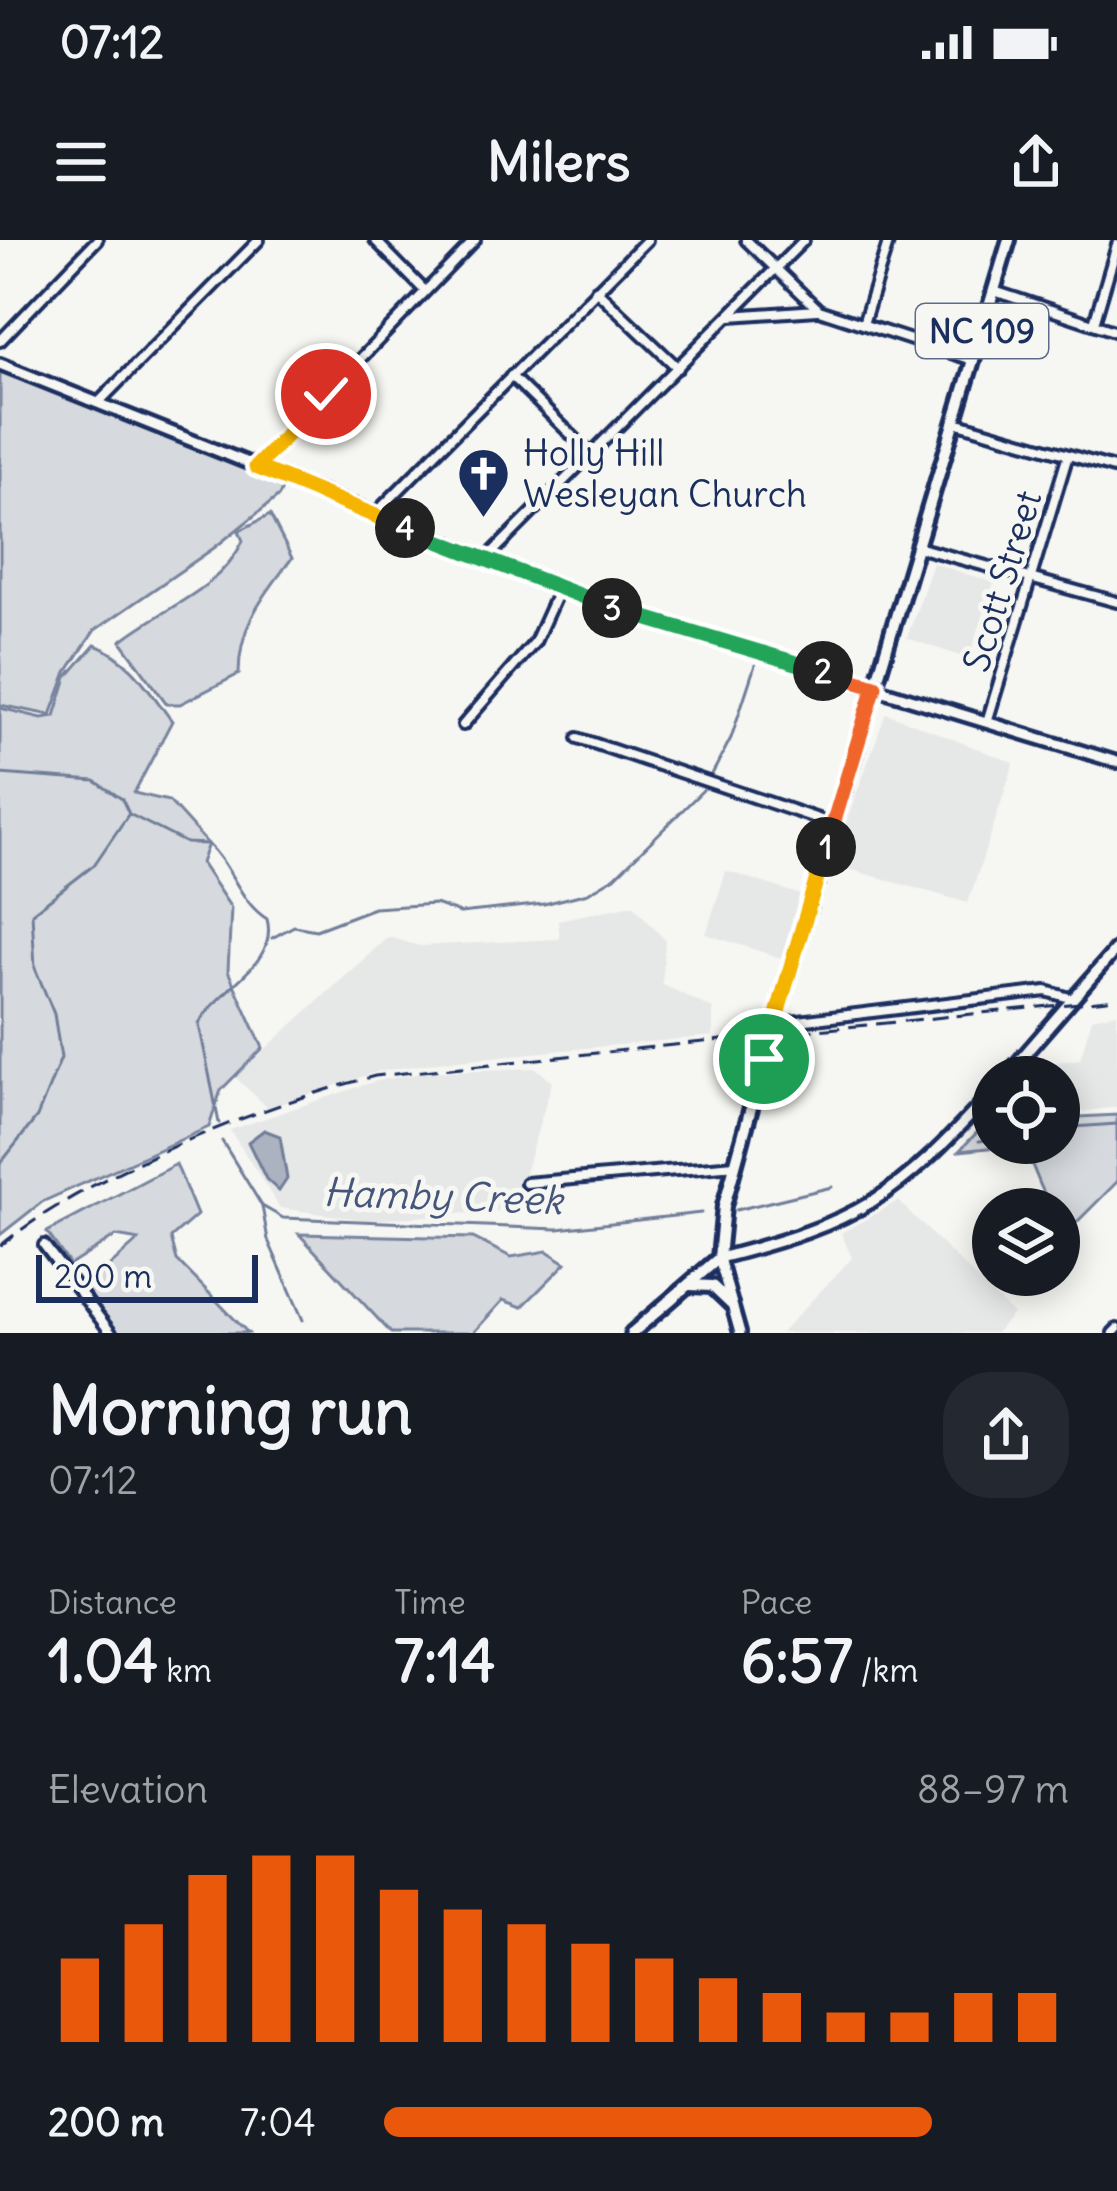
<!DOCTYPE html>
<meta charset="utf-8">
<style>
:root{--surface:#171b24;--page:#242831;--text:#f1f3f6;--muted:#9ea1a6;--accent:#ea580c}
body{margin:0;font-family:Delius,sans-serif;background:var(--page);color:var(--text);height:100vh;display:flex;flex-direction:column;font-size:45px;white-space:nowrap}
*{box-sizing:border-box;margin:0}
p{font-size:39px;color:var(--muted)}
.icon{flex:none;width:66px;height:66px;fill:none;stroke:currentColor;stroke-width:2;stroke-linecap:round;stroke-linejoin:round}
.map{position:relative;height:1093px;overflow:hidden}
.sheet{display:flex;flex-direction:column;background:var(--surface);flex:1}
.sheet>*{flex:none}
.buttons{position:absolute;left:972px;top:816px;display:grid;gap:24px}
.buttons a{display:grid;place-items:center;width:108px;height:108px;border-radius:50%;background:var(--surface);box-shadow:0 6px 30px #0003;font-size:60px}
.scale{position:absolute;left:36px;bottom:30px;width:222px;box-sizing:border-box;padding-left:12px;border:6px solid #1b2f5e;border-top:0;font-size:33px;line-height:42px;white-space:nowrap;color:#1b2f5e;-webkit-text-stroke:9px #f6f6f2;paint-order:stroke}
.pin{position:absolute;display:grid;place-items:center;width:102px;height:102px;color:#fff;margin:-51px;border:6px solid #fff;border-radius:50%;box-shadow:0 3px 12px #0007}
.km{position:absolute;width:60px;height:60px;margin:-30px;border-radius:50%;background:#222;color:#fff;font-size:33px;line-height:60px;text-align:center}
.round{display:grid;place-items:center;flex:none;width:126px;height:126px;border-radius:48px;background:var(--page)}
.head{display:flex;align-items:center;justify-content:space-between;height:204px;padding:0 48px}
h1{font-size:66px;font-weight:700;line-height:90px}
.figures{display:grid;grid-template-columns:repeat(3,1fr);gap:18px;height:204px;padding:12px 48px}
.figures div{display:grid;align-content:center}
.figures b{font-size:60px;font-weight:700}
.figures small{font-size:33px;font-weight:400}
.figures p{font-size:33px}
.chart{height:336px;padding:24px 48px}
.chart p{display:flex;justify-content:space-between}
.chart svg{width:100%;height:216px;margin-top:12px;stroke:var(--accent);stroke-width:6}
ul{padding:0 48px;list-style:none;font-size:39px}
li{display:grid;grid-template-columns:192px 144px 1fr;align-items:center;height:90px}
li i{height:30px;border-radius:15px;background:var(--accent)}
.status{display:flex;justify-content:space-between;align-items:center;height:84px;padding:0 60px;background:var(--surface);direction:ltr}
.status svg{height:33px;fill:currentColor}
header{display:flex;justify-content:space-between;align-items:center;height:156px;padding:0 48px;background:var(--surface);font-size:54px;font-weight:700}
.map>svg:first-child{display:block}
.built{fill:#e6e7e7}
.green{fill:#d6d9dd;stroke:#78849e;stroke-width:3}
.water{fill:#abb2c0;stroke:#717e99;stroke-width:3}
.lines{fill:none;stroke-linecap:round;stroke-linejoin:round}
.stream{stroke:#717e99;stroke-width:3}
.minor-casing{stroke:#1b2f5e;stroke-width:16}
.tertiary-casing{stroke:#1b2f5e;stroke-width:18}
.secondary-casing{stroke:#1b2f5e;stroke-width:18}
.primary-casing{stroke:#1b2f5e;stroke-width:20}
.minor{stroke:#f6f6f2;stroke-width:8}
.tertiary{stroke:#f6f6f2;stroke-width:9}
.secondary{stroke:#f6f6f2;stroke-width:9}
.primary{stroke:#f6f6f2;stroke-width:10}
.rail{stroke:#1b2f5e;stroke-width:3;stroke-dasharray:18 9;stroke-linecap:butt}
.split-1-casing{stroke:#fff;stroke-width:24}
.split-2-casing{stroke:#fff;stroke-width:24}
.split-3-casing{stroke:#fff;stroke-width:24}
.split-4-casing{stroke:#fff;stroke-width:24}
.split-5-casing{stroke:#fff;stroke-width:24}
.split-1{stroke:#f5b400;stroke-width:15}
.split-2{stroke:#f0652b;stroke-width:15}
.split-3{stroke:#22a559;stroke-width:15}
.split-4{stroke:#22a559;stroke-width:15}
.split-5{stroke:#f5b400;stroke-width:15}
.labels{text-anchor:middle;stroke-width:10;stroke-linejoin:round;paint-order:stroke}
.shield{fill:#f6f6f2;stroke:#5d6b8a;stroke-width:3}
.shield-label{font-size:33px;font-weight:bold;fill:#1b2f5e}
.poi-label{font-size:36px;fill:#1b2f5e;stroke:#f6f6f2;text-anchor:start}
.street-label{font-size:36px;fill:#1b2f5e;stroke:#f6f6f2}
.water-label{font-size:39px;font-style:italic;fill:#46567b;stroke:#f6f6f2}
</style>
<div class="status"><b>07:12</b><svg viewBox="0 0 49 12"><path d="M0 12V9h3v3zM5 12V6h3v6zM10 12V3h3v9zM15 12V0h3v12zM26 1h20v11H26zM47 4h2v5h-2z"/></svg></div>
<header><svg class="icon" aria-label="menu" viewBox="0 0 24 24"><path d="M4 6h16M4 12h16M4 18h16"/></svg>Milers<svg class="icon" aria-label="share" viewBox="0 0 24 24"><path d="M12 15V3M7 8l5-5 5 5M5 13v7h14v-7"/></svg></header>
<div class="map">
<svg width="1117" height="1093" viewBox="0 0 1117 1093">
<rect width="100%" height="100%" fill="#f6f6f2"/>
<filter id="ink" filterUnits="userSpaceOnUse"><feTurbulence type="fractalNoise" baseFrequency=".00833" numOctaves="2"/><feDisplacementMap in="SourceGraphic" scale="24" xChannelSelector="R" yChannelSelector="G"/><feConvolveMatrix kernelMatrix="1 2 1 2 8 2 1 2 1" color-interpolation-filters="sRGB"/></filter>
<g filter="url(#ink)">
<!-- built -->
<g class="built">
<path d="M933 323 994 343 969 419 907 398Z"/>
<path d="M886 473 1014 523 968 663 831 624Z"/>
<path d="M726 631 801 655 784 719 706 694Z"/>
<path d="M633 665 665 700 662 744 713 769V796L437 822 376 832 268 868 235 837 388 697 420 706 560 699 558 680Z"/>
<path d="M1117 773V867L1059 875V837H1038L1050 823 1080 819 1092 778Z"/>
<path d="M536 828 552 842 514 970 367 980 280 968 230 890 376 841 428 832Z"/>
<path d="M898 961 1013 1074 996 1093H781L852 1018 841 993Z"/>
</g>
<!-- green -->
<g class="green">
<path d="M0 124 286 240 279 256 214 308 95 390 67 432 51 475 0 465Z"/>
<path d="M270 275 292 318C263 357 239 384 239 434L180 464H167L121 401C163 367 218 352 243 301L239 291Z"/>
<path d="M95 405C131 418 150 452 172 481L134 553 169 561 208 604 201 623 231 668 228 731 263 808 221 850 209 887 42 962 0 995V468L42 478 55 476 67 437Z"/>
<path d="M1117 875V942L1077 982C1030 962 1044 924 1016 905L959 911 991 878 993 903H1059V878Z"/>
<path d="M176 924 197 975 171 998 177 1020 248 1093H117L85 1048 139 1000 116 996 70 1025 47 992Z"/>
<path d="M299 994 473 998 511 1017 547 1011 566 1023 522 1067 503 1060 473 1093H391Z"/>
</g>
<!-- water -->
<path class="water" d="M264 890 280 896 287 939 279 951 266 939 248 902Z"/>
<g class="lines">
<!-- stream -->
<g class="stream">
<path d="M0 534 95 541 122 559 129 574 186 603 208 604C232 626 239 662 267 679 279 725 219 746 199 784L219 883"/>
<path d="M709 540 731 498 755 425"/>
<path d="M272 698 294 686 316 690 374 668 435 664 460 673 544 664 588 653 615 637 703 550"/>
<path d="M1059 888 1117 884"/>
<path d="M222 901 262 966 283 978 558 989 701 973"/>
<path d="M979 901 993 899"/>
<path d="M0 924 37 877 61 818 54 774 35 728 32 673 94 625 128 575"/>
<path d="M262 966 268 1000 303 1080"/>
<path d="M736 970 832 947"/>
</g>
<defs>
<g id="minor">
<path d="M375 0 425 51"/>
<path d="M746 0 819 70 972 120"/>
<path d="M596 50 678 128"/>
<path d="M994 51 1117 92"/>
<path d="M730 76 817 70"/>
<path d="M1094 83 1117 5"/>
<path d="M863 84 889 0"/>
<path d="M0 101 97 0"/>
<path d="M511 136 591 214"/>
<path d="M99 162 259 0"/>
<path d="M955 182 1117 229"/>
<path d="M256 227 475 0"/>
<path d="M374 275 647 0"/>
<path d="M917 307 1117 362"/>
<path d="M487 318 804 0"/>
<path d="M987 482 1068 215"/>
<path d="M463 485 535 402 559 349"/>
<path d="M578 498 833 584"/>
<path d="M774 784 1046 751 1073 759"/>
<path d="M526 943 735 925"/>
<path d="M44 1005 111 1093"/>
<path d="M1113 1093 1117 1089"/>
</g>
<g id="tertiary">
<path d="M0 124 612 368 1117 522"/>
<path d="M1005 837 1117 708"/>
<path d="M719 1018C860 982 896 958 993 851"/>
</g>
<path id="secondary" d="M719 1018 740 1093"/>
<g id="primary">
<path d="M690 1045 712 1046 731 1064"/>
<path d="M632 1093 719 1018 724 966 774 784 1009 0"/>
</g>
</defs>
<!-- minor casing -->
<use href="#minor" class="minor-casing"/>
<!-- tertiary casing -->
<use href="#tertiary" class="tertiary-casing"/>
<!-- secondary casing -->
<use href="#secondary" class="secondary-casing"/>
<!-- primary casing -->
<use href="#primary" class="primary-casing"/>
<!-- minor -->
<use href="#minor" class="minor"/>
<!-- tertiary -->
<use href="#tertiary" class="tertiary"/>
<!-- secondary -->
<use href="#secondary" class="secondary"/>
<!-- primary -->
<use href="#primary" class="primary"/>
<!-- rail -->
<path class="rail" d="M0 1006C92 931 260 866 375 836L1117 759"/>
</g>
</g>
<g class="lines" filter="url(#ink)">
<defs>
<path id="split-1" d="M764 819 826 607"/>
<path id="split-2" d="M823 431 875 446 826 607"/>
<path id="split-3" d="M612 368 823 431"/>
<path id="split-4" d="M405 288 612 368"/>
<path id="split-5" d="M326 154 256 227 405 288"/>
</defs>
<!-- split-1 casing -->
<use href="#split-1" class="split-1-casing"/>
<!-- split-2 casing -->
<use href="#split-2" class="split-2-casing"/>
<!-- split-3 casing -->
<use href="#split-3" class="split-3-casing"/>
<!-- split-4 casing -->
<use href="#split-4" class="split-4-casing"/>
<!-- split-5 casing -->
<use href="#split-5" class="split-5-casing"/>
<!-- split-1 -->
<use href="#split-1" class="split-1"/>
<!-- split-2 -->
<use href="#split-2" class="split-2"/>
<!-- split-3 -->
<use href="#split-3" class="split-3"/>
<!-- split-4 -->
<use href="#split-4" class="split-4"/>
<!-- split-5 -->
<use href="#split-5" class="split-5"/>
</g>
<!-- icons -->
<defs>
<symbol id="church-pin" viewBox="-11 -11 22 30"><path d="M0 17L-7.5 6A9.5 9.5 0 1 1 7.5 6Z" fill="#1b2f5e" stroke="#f6f6f2"/><path d="M-1.2-6h2.4v3.5h3.3v2.4h-3.3V6h-2.4V-.1h-3.3v-2.4h3.3Z" fill="#fff"/></symbol>
</defs>
<g fill-rule="evenodd">
<use href="#church-pin" x="454" y="204" width="59" height="81"/>
</g>
<g class="labels">
<!-- shield labels -->
<rect class="shield" x="916" y="64" width="132" height="54" rx="9"/>
<g class="shield-label">
<text x="982" y="103">NC 109</text>
</g>
<!-- poi labels -->
<g class="poi-label">
<text x="523" y="226">Holly Hill<tspan x="523" dy="41">Wesleyan Church</tspan></text>
</g>
<!-- street labels -->
<g class="street-label">
<text transform="translate(1002 341) rotate(-73)" y="13">Scott Street</text>
</g>
<!-- water labels -->
<g class="water-label">
<text transform="translate(443 956) rotate(2)" y="14">Hamby Creek</text>
</g>
</g>
</svg>
<div class="buttons">
<a><svg class="icon" aria-label="locate" viewBox="0 0 24 24"><circle cx="12" cy="12" r="6"/><path d="M12 2v4M12 18v4M2 12h4M18 12h4"/></svg></a>
<a><svg class="icon" aria-label="layers" viewBox="0 0 24 24"><path d="M12 4l9 5-9 5-9-5zM3 14l9 5 9-5"/></svg></a>
</div>
<div class="scale">200 m</div>
<div class="pin" style="left:764px;top:819px;background:#1e9e55"><svg class="icon" aria-label="arrive" viewBox="0 0 24 24"><path d="M6 21V4h12l-3 4 3 4H6"/></svg></div>
<div class="pin" style="left:326px;top:154px;background:#d93025"><svg class="icon" aria-label="check" viewBox="0 0 24 24"><path d="M5 12l5 5 9-10"/></svg></div>
<b class="km" style="left:826px;top:607px">1</b>
<b class="km" style="left:823px;top:431px">2</b>
<b class="km" style="left:612px;top:368px">3</b>
<b class="km" style="left:405px;top:288px">4</b>
</div>
<section class="sheet">
<div class="head"><div><h1>Morning run</h1><p>07:12</p></div><a class="round"><svg class="icon" aria-label="share" viewBox="0 0 24 24"><path d="M12 15V3M7 8l5-5 5 5M5 13v7h14v-7"/></svg></a></div>
<div class="figures">
<div><p>Distance</p><b>1.04<small> km</small></b></div>
<div><p>Time</p><b>7:14</b></div>
<div><p>Pace</p><b>6:57<small> /km</small></b></div>
</div>
<div class="chart"><p><span>Elevation</span>88–97 m</p>
<svg viewBox="0 0 160 44" preserveAspectRatio="none"><path d="M5 44V27M15 44V20M25 44V10M35 44V6M45 44V6M55 44V13M65 44V17M75 44V20M85 44V24M95 44V27M105 44V31M115 44V34M125 44V38M135 44V38M145 44V34M155 44V34"/></svg>
</div>
<ul>
<li><b>200 m</b>7:04<i style="width:80%"></i></li>
</ul>
</section>
